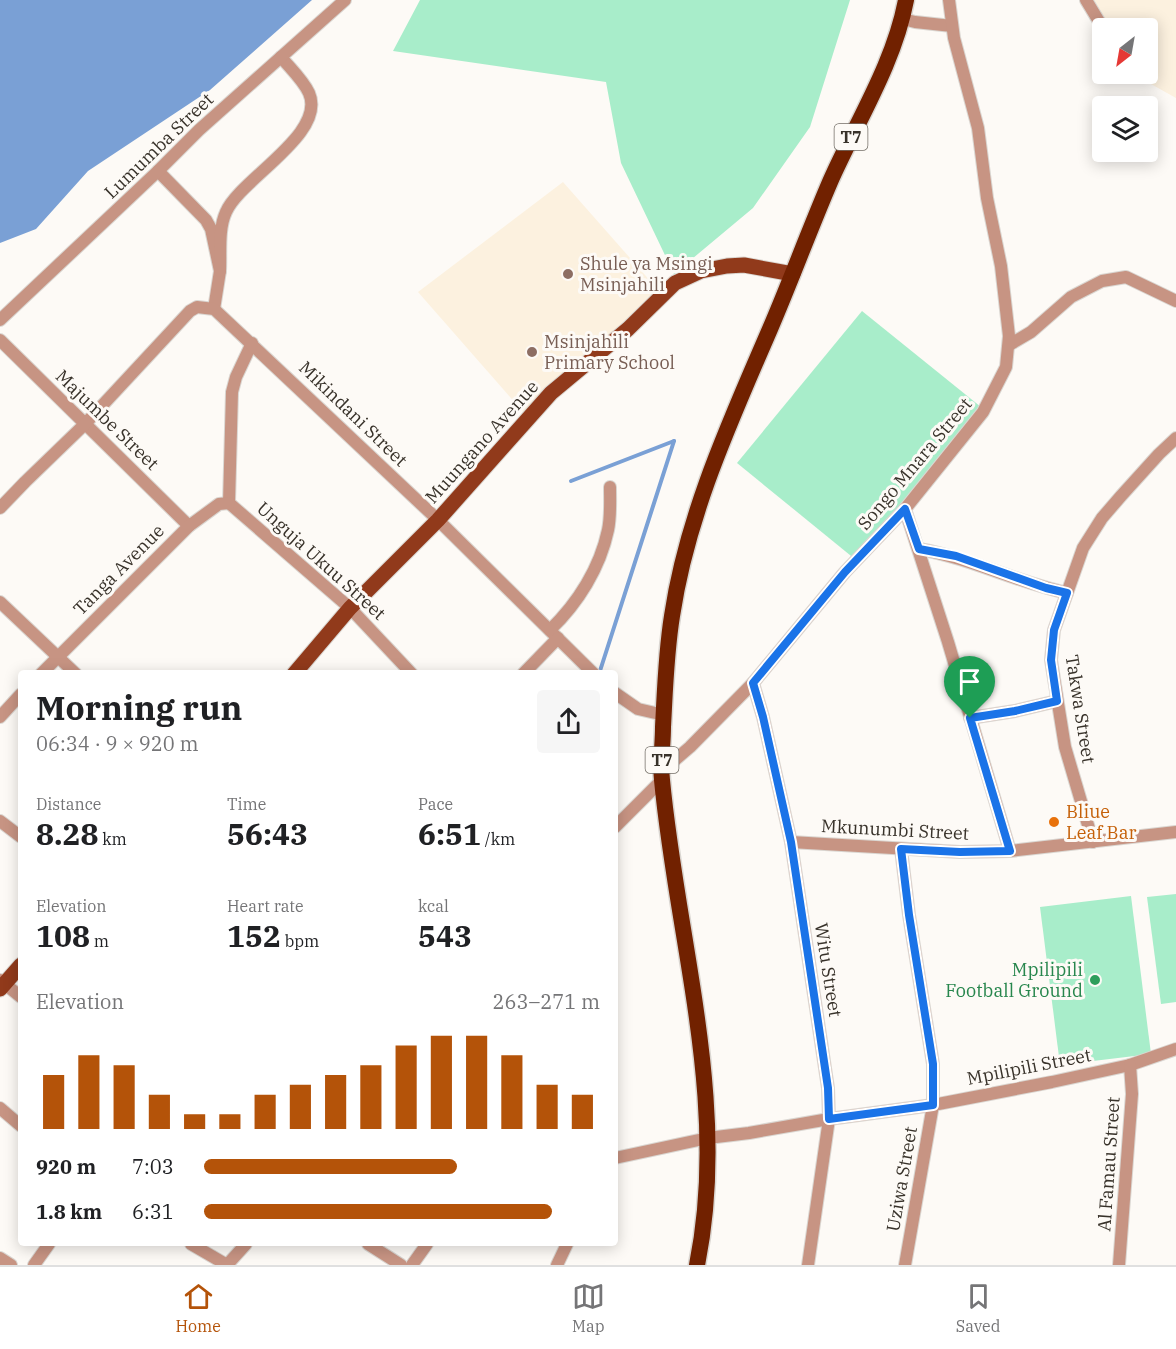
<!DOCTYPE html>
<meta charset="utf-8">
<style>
:root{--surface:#fff;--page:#f6f6f6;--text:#202124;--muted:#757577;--line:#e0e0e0;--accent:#b45309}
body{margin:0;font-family:"IBM Plex Serif",serif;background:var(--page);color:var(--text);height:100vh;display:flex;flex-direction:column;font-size:22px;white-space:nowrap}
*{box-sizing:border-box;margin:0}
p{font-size:20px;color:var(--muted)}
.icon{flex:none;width:33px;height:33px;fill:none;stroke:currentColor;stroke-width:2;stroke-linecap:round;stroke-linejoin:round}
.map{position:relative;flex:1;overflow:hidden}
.side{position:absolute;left:18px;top:670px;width:600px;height:576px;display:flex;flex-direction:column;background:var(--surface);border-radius:6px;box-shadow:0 3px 15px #0003}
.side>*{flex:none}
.needle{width:39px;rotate:211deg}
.tools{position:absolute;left:1092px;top:18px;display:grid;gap:12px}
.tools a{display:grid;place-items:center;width:66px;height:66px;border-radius:6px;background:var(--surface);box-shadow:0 3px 15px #0003;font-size:30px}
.pin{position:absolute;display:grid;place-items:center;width:51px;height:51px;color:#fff;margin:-62px -26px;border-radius:50% 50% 50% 0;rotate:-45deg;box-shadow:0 0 6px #0007}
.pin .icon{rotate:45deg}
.round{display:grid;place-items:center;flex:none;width:63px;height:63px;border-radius:6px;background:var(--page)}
.headline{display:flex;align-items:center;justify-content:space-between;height:102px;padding:0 18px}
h1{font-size:33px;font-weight:700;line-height:45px}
.stats{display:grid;grid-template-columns:repeat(3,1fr);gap:9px;height:102px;padding:6px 18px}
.stats div{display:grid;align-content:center}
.stats b{font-size:30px;font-weight:700}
.stats small{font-size:16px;font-weight:400}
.stats p{font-size:16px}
.chart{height:168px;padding:12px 18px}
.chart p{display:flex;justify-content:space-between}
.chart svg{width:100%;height:108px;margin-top:6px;stroke:var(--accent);stroke-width:6}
ul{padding:0 18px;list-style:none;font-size:20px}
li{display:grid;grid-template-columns:96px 72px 1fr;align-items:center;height:45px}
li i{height:15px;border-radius:8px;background:var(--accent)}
.tab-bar{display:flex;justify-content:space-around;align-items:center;height:84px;border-top:2px solid var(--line);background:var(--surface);font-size:16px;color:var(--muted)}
.tab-bar a{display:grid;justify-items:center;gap:3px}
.tab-bar .on{color:var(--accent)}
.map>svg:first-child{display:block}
.built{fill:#fcf1df}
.green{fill:#a8edca}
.water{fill:#7aa0d5}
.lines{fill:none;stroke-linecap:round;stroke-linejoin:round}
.stream{stroke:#7aa0d5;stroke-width:4}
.minor-casing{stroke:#dad6d1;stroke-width:14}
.major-casing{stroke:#dad6d1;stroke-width:17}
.highway-casing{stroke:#dad6d1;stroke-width:19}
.minor{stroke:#c79483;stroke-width:12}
.major{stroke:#913a1b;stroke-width:15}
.highway{stroke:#712100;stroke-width:16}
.route-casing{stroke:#fff;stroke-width:12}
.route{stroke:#1a73e8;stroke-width:8}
.education-dot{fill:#8d6e63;stroke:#fdfaf6;stroke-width:2}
.food-dot{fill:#e8710a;stroke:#fdfaf6;stroke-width:2}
.leisure-dot{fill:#2e9e5b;stroke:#fdfaf6;stroke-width:2}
.labels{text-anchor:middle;stroke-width:6;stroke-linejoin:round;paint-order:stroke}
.shield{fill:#fdfaf6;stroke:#736e67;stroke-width:1.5}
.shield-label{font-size:16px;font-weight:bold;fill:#38322a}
.street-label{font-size:18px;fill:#38322a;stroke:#fdfaf6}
.education-label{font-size:18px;fill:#785e54;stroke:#fdfaf6;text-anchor:start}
.food-label{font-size:18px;fill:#c56008;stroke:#fdfaf6;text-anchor:start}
.leisure-label{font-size:18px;fill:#27864d;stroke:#fdfaf6;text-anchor:end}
</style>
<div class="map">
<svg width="1176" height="1265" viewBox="0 0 1176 1265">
<rect width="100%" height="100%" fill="#fdfaf6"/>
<!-- built -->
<g class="built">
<path d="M1090 0H1176V98L1133 74H1148V28H1102V56L1095 52Z"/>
<path d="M563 182 660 292 524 413 418 292Z"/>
</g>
<!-- green -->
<g class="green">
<path d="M420 0H850L810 127 753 208 674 274 621 163 606 82 393 51Z"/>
<path d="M862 311 981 407 856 560 737 463Z"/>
<path d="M1176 894V1002L1161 1004 1147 897Z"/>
<path d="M1131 896 1151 1054 1060 1065 1040 907Z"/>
</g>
<!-- water -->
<path class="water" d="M0 0H312L210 90 88 171 36 229 0 243Z"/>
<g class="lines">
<!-- stream -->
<g class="stream">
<path d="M571 481 674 441"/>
<path d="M599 674 674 441"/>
</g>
<defs>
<g id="minor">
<path d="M1086 0 1103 28"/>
<path d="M903 19 915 22 952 26"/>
<path d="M158 171 206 220 211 229 220 271 214 309"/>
<path d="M220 271C221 253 218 229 226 212 240 179 327 134 309 93 303 80 290 68 281 57"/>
<path d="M0 320 158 171 199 130 345 0"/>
<path d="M0 340 189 526"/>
<path d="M1009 345 1031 332 1071 297 1102 281 1126 277 1176 301"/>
<path d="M229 503 350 608 412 674"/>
<path d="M229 503 232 392 236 377 252 343"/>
<path d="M0 508 25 482 85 424 190 311 197 307 214 309 438 520 594 674"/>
<path d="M905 509 948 642 1010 851"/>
<path d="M919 549C970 558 1016 582 1067 593"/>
<path d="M0 602 76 674"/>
<path d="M550 630C578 603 600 568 608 530 611 516 610 501 610 487"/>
<path d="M41 674 189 526 219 504 229 503"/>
<path d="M523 674 558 638"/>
<path d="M753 683 763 717 791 842 828 1088 829 1119 808 1265"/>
<path d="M615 693 638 709 664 715"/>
<path d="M0 717 21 694"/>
<path d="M970 718 1015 711 1057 701"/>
<path d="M662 771 690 747 753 683 845 572 905 509 983 412 1006 367 1009 336 1001 266 987 198 978 128 954 38 949 0"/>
<path d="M0 821 21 837"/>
<path d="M615 827 662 780"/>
<path d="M791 842 960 852 1010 851 1176 832"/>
<path d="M1093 842 1065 747 1051 660 1054 630 1083 548 1102 518 1121 496 1159 454 1176 438"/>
<path d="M901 849 909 915 933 1064V1105L905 1265"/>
<path d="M0 980 21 997"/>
<path d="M0 1108 21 1126"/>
<path d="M615 1158 708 1138 749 1133 829 1119 933 1105 1052 1082 1130 1065 1176 1049"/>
<path d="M191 1244 227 1265"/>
<path d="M368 1244 401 1265"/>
<path d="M0 1258 11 1265"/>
<path d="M34 1265 49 1244"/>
<path d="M227 1265 246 1244"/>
<path d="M412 1265 427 1244"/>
<path d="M557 1265 567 1244"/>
<path d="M1119 1265 1132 1094 1130 1065"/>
</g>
<g id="major">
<path d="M294 674 350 608 438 520 551 393 628 329 675 283 701 271 727 266 744 265 793 274"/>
<path d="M0 989 21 965"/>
</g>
<path id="highway" d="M697 1265C730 1103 677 941 662 780 660 763 663 745 663 727 665 690 666 653 672 616 687 515 730 422 770 329 791 280 809 231 830 182 856 123 894 64 906 0"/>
</defs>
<!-- minor casing -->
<use href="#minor" class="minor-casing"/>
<!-- major casing -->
<use href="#major" class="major-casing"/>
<!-- highway casing -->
<use href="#highway" class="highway-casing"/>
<!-- minor -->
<use href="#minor" class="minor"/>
<!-- major -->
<use href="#major" class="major"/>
<!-- highway -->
<use href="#highway" class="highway"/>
</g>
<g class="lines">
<defs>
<path id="route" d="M905 509 919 549 956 556 1046 588 1067 593 1054 630 1051 660 1057 701 1015 711 970 718 1010 851 960 852 901 849 909 915 933 1064V1105L829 1119 828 1088 791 842 763 717 753 683 845 572Z"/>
</defs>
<!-- route casing -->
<use href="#route" class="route-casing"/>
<!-- route -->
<use href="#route" class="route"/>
</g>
<!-- markers -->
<g class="education-dot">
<circle cx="568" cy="274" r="6"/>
<circle cx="532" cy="352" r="6"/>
</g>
<circle class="food-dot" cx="1054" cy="822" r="6"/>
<circle class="leisure-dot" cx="1095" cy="980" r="6"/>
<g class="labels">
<!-- shield labels -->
<g class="shield">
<rect x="834.5" y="124" width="33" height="26" rx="4.5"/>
<rect x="645.5" y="747" width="33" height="26" rx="4.5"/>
</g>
<g class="shield-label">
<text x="851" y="143">T7</text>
<text x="662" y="766">T7</text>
</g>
<!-- street labels -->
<g class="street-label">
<text transform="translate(159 146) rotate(-44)" y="6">Lumumba Street</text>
<text transform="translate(353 414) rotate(44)" y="6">Mikindani Street</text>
<text transform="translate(107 420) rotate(44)" y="6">Majumbe Street</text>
<text transform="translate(482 442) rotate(-48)" y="6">Muungano Avenue</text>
<text transform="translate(915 464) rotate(-50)" y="6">Songo Mnara Street</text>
<text transform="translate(321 561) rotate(42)" y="6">Unguja Ukuu Street</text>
<text transform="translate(119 570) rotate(-45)" y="6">Tanga Avenue</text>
<text transform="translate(1080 709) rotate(81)" y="6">Takwa Street</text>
<text transform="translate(895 830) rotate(3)" y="6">Mkunumbi Street</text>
<text transform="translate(828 970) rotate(81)" y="6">Witu Street</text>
<text transform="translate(1029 1067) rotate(-11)" y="6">Mpilipili Street</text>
<text transform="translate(1109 1164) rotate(-86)" y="6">Al Famau Street</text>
<text transform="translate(902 1179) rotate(-80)" y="6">Uziwa Street</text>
</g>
<!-- education labels -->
<g class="education-label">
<text x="580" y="270">Shule ya Msingi<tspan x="580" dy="21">Msinjahili</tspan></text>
<text x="544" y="348">Msinjahili<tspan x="544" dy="21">Primary School</tspan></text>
</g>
<!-- food labels -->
<g class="food-label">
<text x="1066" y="818">Bliue<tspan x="1066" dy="21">Leaf Bar</tspan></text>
</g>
<!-- leisure labels -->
<g class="leisure-label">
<text x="1083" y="976">Mpilipili<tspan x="1083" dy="21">Football Ground</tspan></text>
</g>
</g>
</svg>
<div class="tools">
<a><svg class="needle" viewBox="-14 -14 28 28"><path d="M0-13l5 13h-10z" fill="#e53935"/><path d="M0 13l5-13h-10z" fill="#757577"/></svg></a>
<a><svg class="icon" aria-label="layers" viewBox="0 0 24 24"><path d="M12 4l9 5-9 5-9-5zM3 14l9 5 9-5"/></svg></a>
</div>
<div class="pin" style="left:970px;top:718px;background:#1e9e55"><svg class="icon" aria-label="arrive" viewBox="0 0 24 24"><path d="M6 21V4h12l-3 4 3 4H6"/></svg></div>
<section class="side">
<div class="headline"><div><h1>Morning run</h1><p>06:34 · 9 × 920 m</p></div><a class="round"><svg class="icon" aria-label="share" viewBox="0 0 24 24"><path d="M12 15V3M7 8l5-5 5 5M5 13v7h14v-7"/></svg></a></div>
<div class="stats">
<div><p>Distance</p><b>8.28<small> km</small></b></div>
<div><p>Time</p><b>56:43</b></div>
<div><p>Pace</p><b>6:51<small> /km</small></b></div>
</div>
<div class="stats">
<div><p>Elevation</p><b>108<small> m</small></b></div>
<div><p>Heart rate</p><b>152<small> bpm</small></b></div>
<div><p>kcal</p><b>543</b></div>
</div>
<div class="chart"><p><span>Elevation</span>263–271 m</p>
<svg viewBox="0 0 160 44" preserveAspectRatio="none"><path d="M5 44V22M15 44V14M25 44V18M35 44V30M45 44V38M55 44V38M65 44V30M75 44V26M85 44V22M95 44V18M105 44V10M115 44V6M125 44V6M135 44V14M145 44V26M155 44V30"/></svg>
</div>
<ul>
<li><b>920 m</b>7:03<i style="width:64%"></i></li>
<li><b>1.8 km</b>6:31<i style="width:88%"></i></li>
</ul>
</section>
</div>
<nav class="tab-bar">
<a class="on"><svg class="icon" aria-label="home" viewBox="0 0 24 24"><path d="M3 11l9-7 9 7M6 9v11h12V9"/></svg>Home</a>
<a><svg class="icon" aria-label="map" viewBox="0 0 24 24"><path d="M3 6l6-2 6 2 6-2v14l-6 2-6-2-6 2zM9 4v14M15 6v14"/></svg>Map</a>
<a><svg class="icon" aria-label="saved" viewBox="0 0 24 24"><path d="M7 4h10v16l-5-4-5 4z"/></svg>Saved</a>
</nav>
